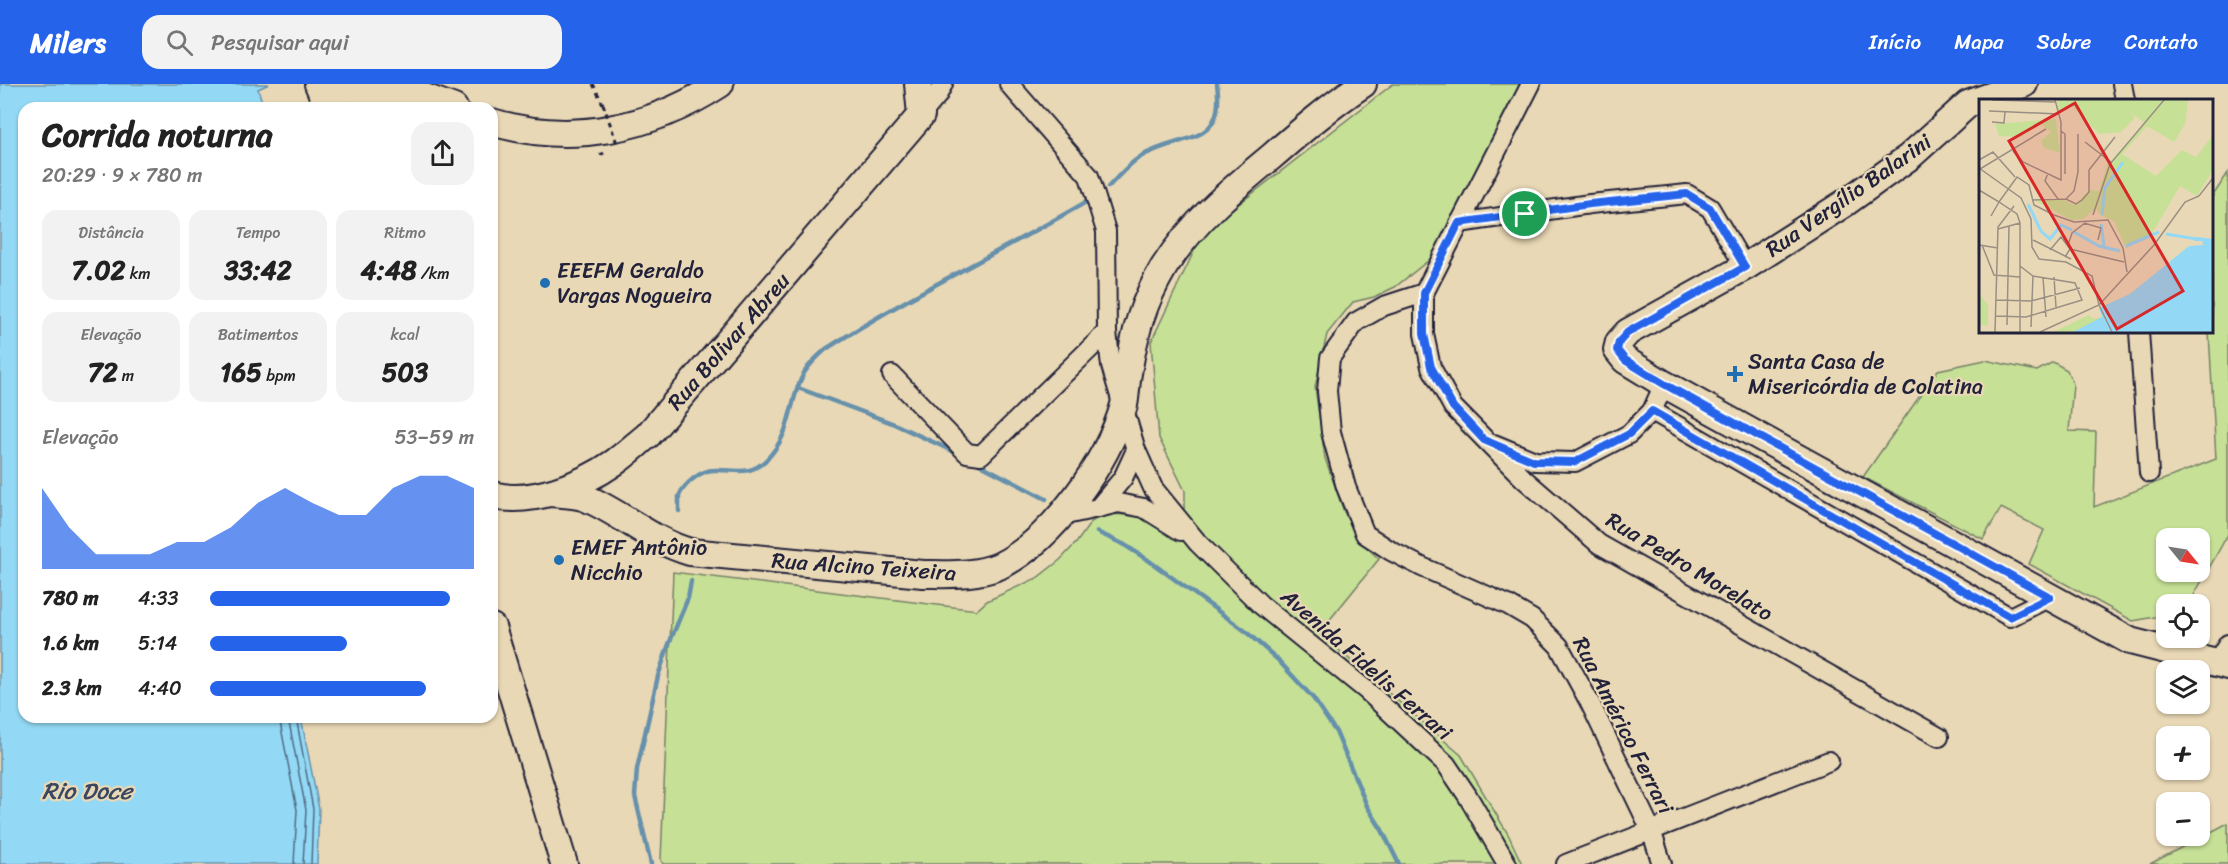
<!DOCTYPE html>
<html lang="pt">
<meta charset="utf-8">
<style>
:root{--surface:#fff;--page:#f2f2f2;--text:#222;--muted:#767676;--accent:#2563eb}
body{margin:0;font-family:Sriracha,sans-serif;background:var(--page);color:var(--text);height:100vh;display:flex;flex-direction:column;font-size:22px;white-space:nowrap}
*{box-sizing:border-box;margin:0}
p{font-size:20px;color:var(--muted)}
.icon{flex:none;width:33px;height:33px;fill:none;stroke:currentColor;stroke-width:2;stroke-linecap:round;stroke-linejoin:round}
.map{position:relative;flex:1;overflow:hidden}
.side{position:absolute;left:18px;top:18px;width:480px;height:621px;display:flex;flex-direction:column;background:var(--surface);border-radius:18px;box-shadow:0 2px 4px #0004}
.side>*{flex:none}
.needle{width:39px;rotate:120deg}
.fabs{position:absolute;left:2156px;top:444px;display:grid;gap:12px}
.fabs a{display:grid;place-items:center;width:54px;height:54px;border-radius:12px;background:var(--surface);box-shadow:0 2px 4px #0004;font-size:30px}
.pin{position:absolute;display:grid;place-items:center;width:51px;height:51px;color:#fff;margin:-26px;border:3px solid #fff;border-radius:50%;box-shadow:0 2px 6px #0007}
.round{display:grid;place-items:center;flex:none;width:63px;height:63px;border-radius:18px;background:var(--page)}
.overview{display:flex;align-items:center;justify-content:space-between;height:102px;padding:0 24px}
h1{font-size:33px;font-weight:800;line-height:45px}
.stats{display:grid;grid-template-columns:repeat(3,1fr);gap:9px;height:102px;padding:6px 24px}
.stats div{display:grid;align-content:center;border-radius:15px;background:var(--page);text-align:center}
.stats b{font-size:26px;font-weight:800}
.stats small{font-size:16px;font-weight:400}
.stats p{font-size:16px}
.chart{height:168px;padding:12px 24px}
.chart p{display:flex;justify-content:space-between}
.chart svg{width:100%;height:108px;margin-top:6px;fill:var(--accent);opacity:.7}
ul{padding:0 24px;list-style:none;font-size:20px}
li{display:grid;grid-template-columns:96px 72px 1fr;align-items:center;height:45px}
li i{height:15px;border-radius:8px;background:var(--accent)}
header{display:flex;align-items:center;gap:36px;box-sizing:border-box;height:84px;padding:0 30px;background:var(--accent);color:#fff}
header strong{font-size:28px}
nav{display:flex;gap:33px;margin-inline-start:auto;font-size:21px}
.search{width:420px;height:54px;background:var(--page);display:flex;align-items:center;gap:15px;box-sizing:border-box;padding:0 21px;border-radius:18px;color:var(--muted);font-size:22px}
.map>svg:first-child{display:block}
.green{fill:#c6e096;stroke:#748168;stroke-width:1.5;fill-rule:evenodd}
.water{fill:#93d9f5;stroke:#6690ab;stroke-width:1.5}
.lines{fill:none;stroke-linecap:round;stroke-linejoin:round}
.shore{stroke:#4f6b85;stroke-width:1.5}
.stream{stroke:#6690ab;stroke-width:4.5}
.street-casing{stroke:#22223b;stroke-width:22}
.secondary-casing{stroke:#22223b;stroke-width:30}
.path{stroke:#22223b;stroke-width:3;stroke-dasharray:4.5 4.5;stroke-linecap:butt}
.street{stroke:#e9d8b5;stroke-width:18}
.secondary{stroke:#e9d8b5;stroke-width:26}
.path-bridge{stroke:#22223b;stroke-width:3;stroke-dasharray:4.5 4.5;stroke-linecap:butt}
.route-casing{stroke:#fff;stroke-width:12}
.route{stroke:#2563eb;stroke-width:8}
.poi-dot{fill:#1f6fb2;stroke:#e9d8b5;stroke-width:2}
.labels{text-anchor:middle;stroke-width:4.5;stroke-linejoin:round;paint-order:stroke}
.street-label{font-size:22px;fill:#22223b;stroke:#e9d8b5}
.poi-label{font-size:22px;fill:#22223b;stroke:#e9d8b5;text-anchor:start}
.water-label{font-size:24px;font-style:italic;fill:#394760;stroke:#e9d8b5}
.inset-river{fill:none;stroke:#93d9f5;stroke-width:3}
.inset-road{fill:none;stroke:#998f84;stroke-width:1.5}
.view{fill:#d62828;fill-opacity:0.15;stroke:#d62828;stroke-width:3}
.inset-edge{fill:none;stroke:#22223b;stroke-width:3}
</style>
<header>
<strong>Milers</strong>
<div class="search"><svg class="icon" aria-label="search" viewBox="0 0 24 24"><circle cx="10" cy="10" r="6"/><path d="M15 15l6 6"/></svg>Pesquisar aqui</div>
<nav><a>Início</a><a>Mapa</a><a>Sobre</a><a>Contato</a></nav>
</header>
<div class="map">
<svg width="2228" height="780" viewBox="0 0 2228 780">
<rect width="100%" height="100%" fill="#e9d8b5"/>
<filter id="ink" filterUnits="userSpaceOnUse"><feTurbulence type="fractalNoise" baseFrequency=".0167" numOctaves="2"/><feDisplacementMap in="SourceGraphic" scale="12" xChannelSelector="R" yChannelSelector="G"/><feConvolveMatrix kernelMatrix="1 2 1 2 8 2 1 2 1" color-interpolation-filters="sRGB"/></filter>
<g filter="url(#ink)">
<!-- green -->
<g class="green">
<path d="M1393 0H1520L1439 168 1395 203 1374 213 1353 218 1327 250 1315 303 1325 374 1344 428 1359 456 1379 475 1319 549 1461 671 1508 750 1522 780H663L661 776 673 488 977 526 987 517 1037 494 1060 476 1077 458 1091 438 1104 430 1182 433 1185 420V407L1159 354 1151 258 1203 148Z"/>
<path d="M2228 89V450L2189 520H2166V531L2133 537 2029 480 2044 446 2001 424 1983 455 1863 393 1938 286 1985 276 2037 287 2053 278 2067 286 2073 300 2069 347 2096 348 2094 423 2216 375 2209 248H2212V113ZM2166 454H2199V488H2166Z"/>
<path d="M2228 739V780H2150Z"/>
</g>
<!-- water -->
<path class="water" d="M0 0H269L258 5 264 24H24V633H301L319 725 317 780H0Z"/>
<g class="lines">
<!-- shore -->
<g class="shore">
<path d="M279 633 297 726 294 780"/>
<path d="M288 633 306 726 303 780"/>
<path d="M296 633 313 725 311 780"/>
</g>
<!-- stream -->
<g class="stream">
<path d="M1108 103C1118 93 1129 79 1142 72 1182 49 1226 63 1217 0"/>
<path d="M798 304 892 339 959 370"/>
<path d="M975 378 1046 415"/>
<path d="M679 427V412C684 400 701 386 714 386 735 385 749 393 766 376 794 348 787 320 804 289 810 279 818 272 826 265 910 211 1000 168 1086 118"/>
<path d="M1097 448 1123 460 1148 476 1244 546 1277 575 1313 614 1336 648 1367 722 1382 746 1399 780"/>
<path d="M651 780 635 712 637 685 658 592 669 560 688 514 691 497"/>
</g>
<defs>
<g id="street">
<path d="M1009 0 1089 92 1106 147 1107 248 1111 282 1136 366 1123 394 1098 424 1061 432"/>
<path d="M1531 0 1424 209 1384 222 1356 238 1330 274 1327 307 1331 348 1346 403 1365 450 1391 467 1422 483 1508 521 1532 535 1559 562 1590 619 1651 746 1662 780"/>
<path d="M2122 0 2125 16"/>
<path d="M921 31 937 12 943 0"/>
<path d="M1459 139 1590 120 1687 110 1710 124 1745 183"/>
<path d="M1424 209V250L1431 283 1453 323 1524 395 1599 460 1939 653"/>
<path d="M2139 248 2149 389"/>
<path d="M892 291 967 369 981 371 1107 248"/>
<path d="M1652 327 2010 533 2050 513"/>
<path d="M1494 360 1535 377 1575 378 1629 350 1652 327 1664 300"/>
<path d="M1136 366 1153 404 1198 459 1261 521 1366 606 1446 680 1467 711 1507 780"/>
<path d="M1098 424 1118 419 1144 424 1181 447"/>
<path d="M2216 580 2228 560"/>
<path d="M1566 780 1829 677"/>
</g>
<g id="secondary">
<path d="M318 0 328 24"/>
<path d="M2024 0 1968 20 1909 73 1845 119 1745 183 1628 248 1619 258 1617 266 1625 276 1664 300 2130 557 2228 582"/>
<path d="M406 6 454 24"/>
<path d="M335 24C336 15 338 9 345 4L420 12"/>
<path d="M492 38C571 62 651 45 720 0"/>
<path d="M549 409C561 410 575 410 586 414 623 430 651 457 690 468L923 490C948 490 975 492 999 482 1052 457 1109 377 1124 321 1126 311 1126 300 1128 289 1135 248 1142 220 1164 183 1192 139 1231 106 1271 73 1301 47 1330 22 1363 0"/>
<path d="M492 411C530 422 584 400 615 378 626 370 637 360 648 351L921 31 918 0"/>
<path d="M492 543 564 780"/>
</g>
</defs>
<!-- street casing -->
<use href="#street" class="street-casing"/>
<!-- secondary casing -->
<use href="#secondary" class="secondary-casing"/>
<!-- path -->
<g class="path">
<path d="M593 0 603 20"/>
<path d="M600 71 608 67"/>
</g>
<!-- street -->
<use href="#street" class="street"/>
<!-- secondary -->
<use href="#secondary" class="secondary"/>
<!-- path-bridge -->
<path class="path-bridge" d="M603 20 618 62"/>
</g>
</g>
<g class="lines" filter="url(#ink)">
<defs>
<path id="route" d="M1687 110 1710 124 1745 183 1628 248 1619 258 1617 266 1625 276 1664 300 2050 513 2010 533 1652 327 1629 350 1575 378 1534 377 1484 356 1453 323 1431 283 1424 250V209L1459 139 1590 120Z"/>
</defs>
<!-- route casing -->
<use href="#route" class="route-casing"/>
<!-- route -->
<use href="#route" class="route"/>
</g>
<!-- markers -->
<g class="poi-dot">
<circle cx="545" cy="199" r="6"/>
<path d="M1732 281h6v6h6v6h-6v6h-6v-6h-6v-6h6z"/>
<circle cx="559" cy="476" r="6"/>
</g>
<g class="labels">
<!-- street labels -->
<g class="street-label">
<text transform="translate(1848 111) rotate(-35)" y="8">Rua Vergílio Balarini</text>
<text transform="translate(728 257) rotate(-49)" y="8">Rua Bolivar Abreu</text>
<text transform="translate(864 482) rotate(4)" y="8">Rua Alcino Teixeira</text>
<text transform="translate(1690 482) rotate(31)" y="8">Rua Pedro Morelato</text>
<text transform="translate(1367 580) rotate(41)" y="8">Avenida Fidelis Ferrari</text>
<text transform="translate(1624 641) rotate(63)" y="8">Rua Américo Ferrari</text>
</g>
<!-- poi labels -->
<g class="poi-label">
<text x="557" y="194">EEEFM Geraldo<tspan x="557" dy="25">Vargas Nogueira</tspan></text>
<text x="1748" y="285">Santa Casa de<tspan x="1748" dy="25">Misericórdia de Colatina</tspan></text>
<text x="571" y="471">EMEF Antônio<tspan x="571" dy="25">Nicchio</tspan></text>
</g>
<!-- water labels -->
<g class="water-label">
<text x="87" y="715">Rio Doce</text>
</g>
</g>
<!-- overview -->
<g transform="translate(1979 15)">
<rect width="234" height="234" fill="#e9d8b5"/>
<path d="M78 1H209L206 25 195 43 168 27 143 55 177 77 203 51 217 58 234 36V71L218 97 201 87 172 136 147 149 135 122 121 116 117 109 104 120 92 121 57 102 83 100 95 106 111 91 120 92 128 66 166 24 151 13 156 19 142 33 120 35 93 7 79 12ZM77 20 81 54 65 49 62 42 72 33 62 25 41 38 20 37 16 25ZM0 194 9 206V227L0 225ZM110 216 114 220 124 218 94 233H74Z" fill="#c6e096"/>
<path d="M219 138 234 140V233H94L123 218 120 209 151 195 210 147 224 146 223 142H214Z" fill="#93d9f5"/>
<path class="inset-river" d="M49 105 62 132 71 140 82 126 93 131M123 116 126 89 144 63M122 125 125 147M95 133 120 147 141 152M187 135 218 140M147 147 180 133"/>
<path class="inset-road" d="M13 1 76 3M10 12 79 15M13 23 25 24 26 13M82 32 86 35V75M106 43 132 63M34 52 44 63 82 81V23L76 1M0 61 14 53 36 78M0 69 42 99 52 120 53 148 60 160 87 163 113 177 120 206 133 233M1 70 67 30M69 74 66 82 79 100M0 91 20 103 38 78 50 86 55 106 75 116 95 123 129 121 144 149 148 173M87 100 95 92 99 73V35M53 101 87 100 97 105 103 101 110 93V71L136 38M114 116 131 65 185 1M12 117 20 103 38 115 41 124V233M105 124 122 129 119 141M19 130 41 124M54 141 92 160M0 146 19 149M3 146 15 176 41 178M89 146 93 134 106 124M91 150 145 163M71 151 82 138 91 150 86 158M75 178 77 208M64 179 67 218M17 201 52 202 101 189M17 217 47 218 103 201 96 184 54 177 41 167M28 226 30 127M52 228 54 177M16 233 19 128 35 107M61 233 120 206 175 146 206 103 220 97 234 79"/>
<path class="view" d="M96 4 204 192 138 230 30 42Z"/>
<rect width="234" height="234" class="inset-edge"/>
</g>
</svg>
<div class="fabs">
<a><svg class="needle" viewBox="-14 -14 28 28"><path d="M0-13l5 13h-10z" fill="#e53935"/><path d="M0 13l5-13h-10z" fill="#767676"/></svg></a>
<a><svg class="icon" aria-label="locate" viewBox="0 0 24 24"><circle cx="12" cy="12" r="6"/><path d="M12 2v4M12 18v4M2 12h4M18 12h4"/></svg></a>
<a><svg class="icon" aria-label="layers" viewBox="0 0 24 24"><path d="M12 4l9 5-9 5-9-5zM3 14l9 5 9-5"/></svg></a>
<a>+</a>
<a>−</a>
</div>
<div class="pin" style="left:1525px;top:130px;background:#1e9e55"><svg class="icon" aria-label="arrive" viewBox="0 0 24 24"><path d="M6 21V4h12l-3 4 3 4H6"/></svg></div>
<section class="side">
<div class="overview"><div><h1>Corrida noturna</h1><p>20:29 · 9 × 780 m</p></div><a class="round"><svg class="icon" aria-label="share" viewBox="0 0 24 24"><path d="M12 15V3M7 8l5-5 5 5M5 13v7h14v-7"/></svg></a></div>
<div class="stats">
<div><p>Distância</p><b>7.02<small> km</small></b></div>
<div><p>Tempo</p><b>33:42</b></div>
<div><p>Ritmo</p><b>4:48<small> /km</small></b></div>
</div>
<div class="stats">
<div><p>Elevação</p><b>72<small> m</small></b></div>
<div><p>Batimentos</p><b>165<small> bpm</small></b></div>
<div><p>kcal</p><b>503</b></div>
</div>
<div class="chart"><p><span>Elevação</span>53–59 m</p>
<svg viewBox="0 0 160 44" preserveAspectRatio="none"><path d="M0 44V11L10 27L20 38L30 38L40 38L50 33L60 33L70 27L80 17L90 11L100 17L110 22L120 22L130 11L140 6L150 6L160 11V44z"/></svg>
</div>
<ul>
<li><b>780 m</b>4:33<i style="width:91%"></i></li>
<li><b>1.6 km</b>5:14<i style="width:52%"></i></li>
<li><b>2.3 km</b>4:40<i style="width:82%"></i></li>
</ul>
</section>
</div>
